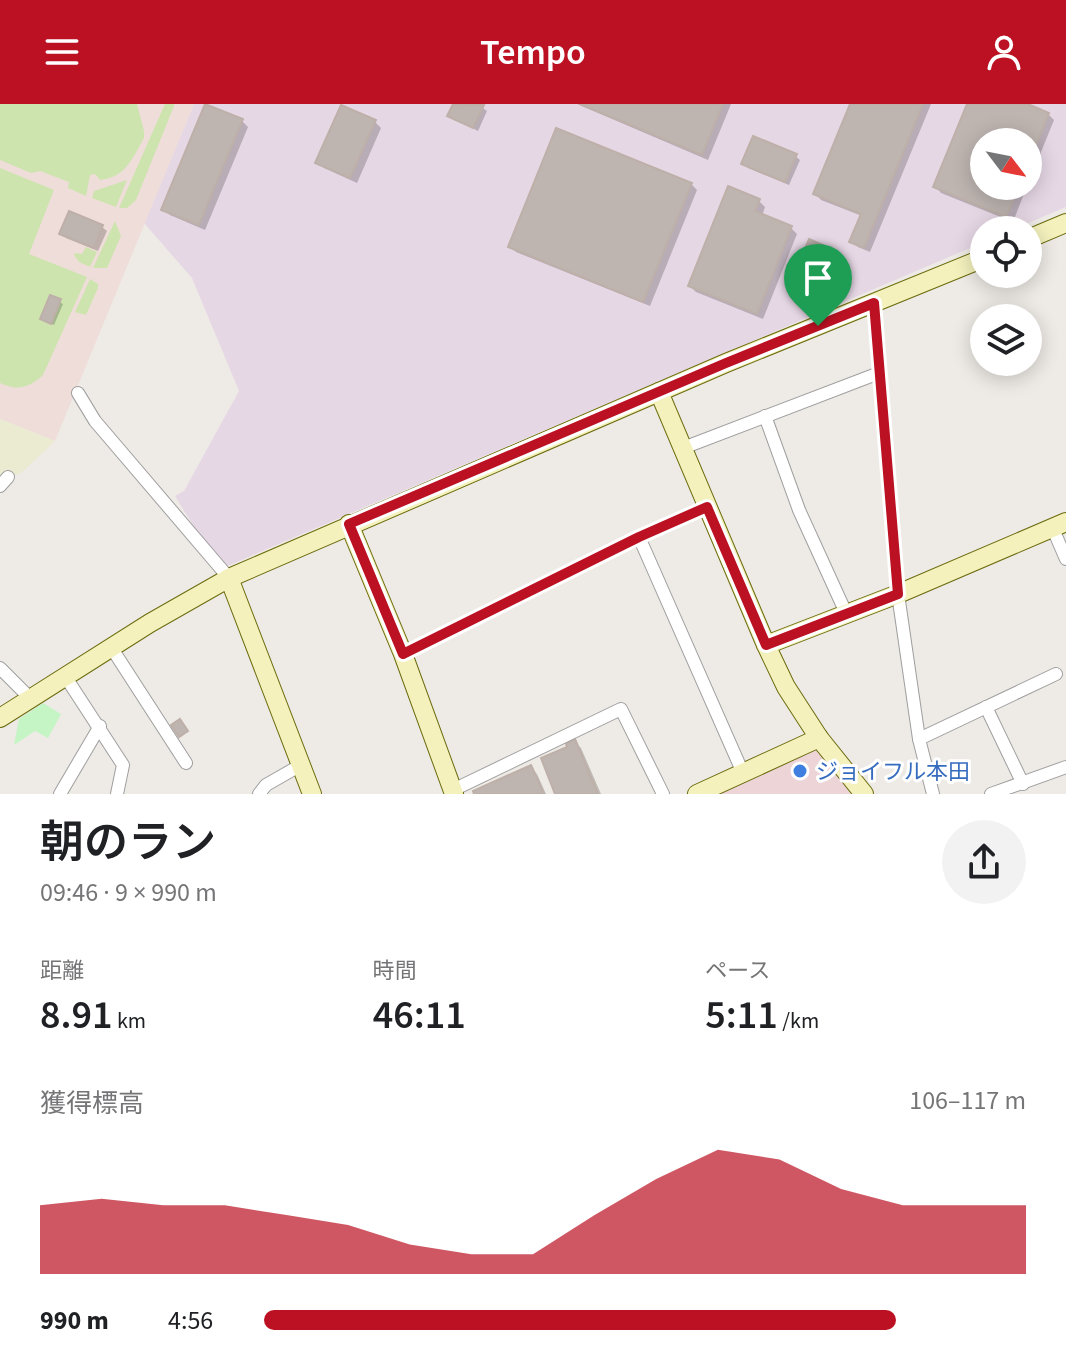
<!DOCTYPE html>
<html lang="ja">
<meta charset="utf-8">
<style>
:root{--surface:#fff;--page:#f2f2f2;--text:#202124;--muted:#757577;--accent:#b12}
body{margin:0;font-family:"Source Sans 3","Noto Sans JP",sans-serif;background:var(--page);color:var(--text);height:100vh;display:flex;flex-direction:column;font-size:30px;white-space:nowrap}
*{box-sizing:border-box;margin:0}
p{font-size:26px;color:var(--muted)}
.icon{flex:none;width:44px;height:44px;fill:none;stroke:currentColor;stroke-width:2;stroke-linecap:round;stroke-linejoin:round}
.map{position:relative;height:690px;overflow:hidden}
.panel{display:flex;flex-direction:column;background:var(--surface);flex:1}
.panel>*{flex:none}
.needle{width:52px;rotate:122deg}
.tools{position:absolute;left:970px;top:24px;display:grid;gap:16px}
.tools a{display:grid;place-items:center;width:72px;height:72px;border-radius:50%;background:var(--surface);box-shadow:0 4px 20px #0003;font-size:40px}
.pin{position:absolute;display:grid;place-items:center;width:68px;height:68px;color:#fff;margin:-82px -34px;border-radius:50% 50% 50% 0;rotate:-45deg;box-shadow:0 0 8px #0007}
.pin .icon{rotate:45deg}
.round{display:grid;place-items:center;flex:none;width:84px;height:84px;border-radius:42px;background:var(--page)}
.summary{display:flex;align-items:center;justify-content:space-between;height:136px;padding:0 40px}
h1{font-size:44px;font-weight:600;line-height:60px}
.stats{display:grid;grid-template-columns:repeat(3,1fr);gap:12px;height:136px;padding:8px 40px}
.stats div{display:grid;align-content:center}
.stats b{font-size:40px;font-weight:600}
.stats small{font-size:22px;font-weight:400}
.stats p{font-size:22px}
.chart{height:224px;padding:16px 40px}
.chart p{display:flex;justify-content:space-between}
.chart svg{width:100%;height:144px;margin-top:8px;fill:var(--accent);opacity:.7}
ul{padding:0 40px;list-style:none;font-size:26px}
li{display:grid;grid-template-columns:128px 96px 1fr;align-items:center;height:60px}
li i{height:20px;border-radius:10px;background:var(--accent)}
header{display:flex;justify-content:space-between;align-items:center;height:104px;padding:0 40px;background:var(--accent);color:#fff;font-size:36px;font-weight:600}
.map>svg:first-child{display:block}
.commercial{fill:#edd5d7}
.industrial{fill:#e6d7e5;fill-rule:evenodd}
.military{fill:#efddd9}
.farmland{fill:#ebebd1}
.grass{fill:#cee4af}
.park{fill:#c6f5c5}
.shadow{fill:#0003}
.building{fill:#beb5b1;stroke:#beb0a8;stroke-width:2}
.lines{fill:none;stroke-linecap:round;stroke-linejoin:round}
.street-casing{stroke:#9f9f9f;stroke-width:14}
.secondary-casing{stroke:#6b6c0e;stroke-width:20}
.street{stroke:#fff;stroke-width:12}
.secondary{stroke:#f4f1bd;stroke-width:18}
.route-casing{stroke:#fff;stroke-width:16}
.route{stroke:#b12;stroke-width:10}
.shop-dot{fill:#3f7fe0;stroke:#fff;stroke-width:3}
.labels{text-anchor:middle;stroke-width:6;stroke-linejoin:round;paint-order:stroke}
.shop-label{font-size:22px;fill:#366cbe;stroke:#fff;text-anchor:start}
</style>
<header><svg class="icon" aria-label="menu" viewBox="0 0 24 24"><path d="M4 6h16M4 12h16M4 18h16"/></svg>Tempo<svg class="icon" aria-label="person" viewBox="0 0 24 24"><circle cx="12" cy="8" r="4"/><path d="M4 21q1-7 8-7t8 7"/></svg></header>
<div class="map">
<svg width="1066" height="690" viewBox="0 0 1066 690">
<rect width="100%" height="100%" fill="#eeeae5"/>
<!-- commercial -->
<path class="commercial" d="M813 643 821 644 858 690H710Z"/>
<!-- industrial -->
<path class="industrial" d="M194 0H1066V103L1012 126H984V138L225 463 209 447 175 392 184 387 239 287 192 174 144 119ZM984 38H1028V82H984Z"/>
<!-- military -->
<path class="military" d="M0 0H194L55 337 0 315Z"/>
<!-- farmland -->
<path class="farmland" d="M0 315 55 337 21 369 8 373 0 381Z"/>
<!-- grass -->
<g class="grass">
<path d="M0 0H137L144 27V34C132 55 126 73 100 76L95 70 90 71 86 92 68 84 69 78 40 67 31 69 0 56Z"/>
<path d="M165 0H174V2L136 96 127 104H119Z"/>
<path d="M0 64 54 86 29 150 87 173 43 271C29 284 17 287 0 279Z"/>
<path d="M127 76 116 103 92 94 94 87Z"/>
<path d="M115 117 121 132 107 164H93Z"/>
<path d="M86 143 97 148 90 163 79 158 74 151 75 149 82 150Z"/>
<path d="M90 175 98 180V184L86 211 75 208Z"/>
</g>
<!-- park -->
<path class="park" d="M43 599 61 610 48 634 35 627 14 641 19 615Z"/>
<!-- shadow -->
<g class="shadow">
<path d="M455 0H477L487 7 478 27 449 12Z"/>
<path d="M577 0H731L708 56Z"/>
<path d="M852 0H931L870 148 858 143 852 137 862 112 821 96 815 89Z"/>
<path d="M969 0H1023L1048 10 1054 16 1028 80V38H984V82H1027L1013 118 941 89 935 82Z"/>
<path d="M242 17 248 23 205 126 170 111 164 105Z"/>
<path d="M375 18 381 24 357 79 324 64 318 58Z"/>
<path d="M795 52 800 56 789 81 748 64 744 59Z"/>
<path d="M691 80 697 86 650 202 516 148 510 142Z"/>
<path d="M759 97 765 103 762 112 791 124 797 130 763 215 696 188 690 182Z"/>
<path d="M102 123 107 127 98 147 66 134 62 130Z"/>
<path d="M821 143 826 147 813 179 798 173Z"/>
<path d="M51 194 63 200 54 221 45 217Z"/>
<path d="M575 638 581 644 601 690H558L570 644Z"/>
<path d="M531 664 537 670 546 690H476Z"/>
</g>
<!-- building -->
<g class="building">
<path d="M205 0 243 15 199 121 161 106Z"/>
<path d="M453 0 484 1 473 24 447 12Z"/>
<path d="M580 0H723L702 51Z"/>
<path d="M850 0H923L864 144 849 138 861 110 813 90Z"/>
<path d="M967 0H1028L1049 9 1028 61V38H984V82H1019L1006 113 933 83Z"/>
<path d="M341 1 376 16 350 74 315 59Z"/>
<path d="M556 24 692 79 643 198 508 143Z"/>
<path d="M753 32 797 50 785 78 741 60Z"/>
<path d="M728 82 760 95 755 107 792 122 757 210 688 182Z"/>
<path d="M69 107 103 121 94 144 59 130Z"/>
<path d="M809 135 823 141 807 179 793 174Z"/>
<path d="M50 191 61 195 51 220 40 215Z"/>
<path d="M180 615 188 627 179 633 171 621Z"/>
<path d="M575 635 598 690H555L541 654 567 643 566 640Z"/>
<path d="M531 661 544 690H474L473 687Z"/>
</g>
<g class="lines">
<defs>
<g id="street">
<path d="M874 199 898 490 919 635 933 690"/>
<path d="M78 289 95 317 229 474"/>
<path d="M765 312 799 406 846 509"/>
<path d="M683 344 879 269"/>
<path d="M0 382 8 373"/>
<path d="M1053 425 1066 455"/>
<path d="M639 433 743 669"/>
<path d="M111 543 186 659"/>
<path d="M403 550 639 433 707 403"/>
<path d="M0 564 31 595"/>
<path d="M65 572 123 661 117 690"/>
<path d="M986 603 1023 680"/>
<path d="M919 635 1056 570"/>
<path d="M453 686 621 605 663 690"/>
<path d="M60 690 100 622"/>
<path d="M259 690 266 681 301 661"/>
<path d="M991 690 1066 663"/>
</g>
<g id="secondary">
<path d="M1028 135 1066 119"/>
<path d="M659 288 766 541 786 583 819 634 864 690"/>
<path d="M349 420 403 550 454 690"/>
<path d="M229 474 312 690"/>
<path d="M766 541 898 490 1066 418"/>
<path d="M0 614 150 519 229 474 726 259 984 154"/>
<path d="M697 690 819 634"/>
</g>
</defs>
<!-- street casing -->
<use href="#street" class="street-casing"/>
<!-- secondary casing -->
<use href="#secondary" class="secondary-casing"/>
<!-- street -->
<use href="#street" class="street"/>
<!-- secondary -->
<use href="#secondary" class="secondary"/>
</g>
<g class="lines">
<defs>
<path id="route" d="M874 199 898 490 766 541 707 403 639 433 403 550 349 420 726 259Z"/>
</defs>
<!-- route casing -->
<use href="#route" class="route-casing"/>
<!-- route -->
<use href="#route" class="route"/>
</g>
<!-- markers -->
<circle class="shop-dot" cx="800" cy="667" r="8"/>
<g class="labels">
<!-- shop labels -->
<g class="shop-label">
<text x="816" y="675">ジョイフル本田</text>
</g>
</g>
</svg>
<div class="tools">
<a><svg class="needle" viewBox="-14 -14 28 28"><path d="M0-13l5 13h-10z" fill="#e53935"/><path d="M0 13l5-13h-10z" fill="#757577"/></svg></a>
<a><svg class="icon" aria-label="locate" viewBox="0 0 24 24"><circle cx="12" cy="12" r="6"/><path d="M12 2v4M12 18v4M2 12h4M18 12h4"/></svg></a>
<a><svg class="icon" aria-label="layers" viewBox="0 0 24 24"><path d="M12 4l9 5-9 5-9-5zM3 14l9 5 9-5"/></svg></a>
</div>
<div class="pin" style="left:818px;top:222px;background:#1e9e55"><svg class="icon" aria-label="arrive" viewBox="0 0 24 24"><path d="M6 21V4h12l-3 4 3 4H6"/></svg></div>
</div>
<section class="panel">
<div class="summary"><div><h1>朝のラン</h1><p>09:46 · 9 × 990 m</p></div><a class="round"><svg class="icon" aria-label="share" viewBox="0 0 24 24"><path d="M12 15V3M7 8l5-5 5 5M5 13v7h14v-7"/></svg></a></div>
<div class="stats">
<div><p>距離</p><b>8.91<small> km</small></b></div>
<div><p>時間</p><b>46:11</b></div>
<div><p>ペース</p><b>5:11<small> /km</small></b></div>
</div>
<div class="chart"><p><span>獲得標高</span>106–117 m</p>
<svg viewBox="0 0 160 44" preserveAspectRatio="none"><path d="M0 44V23L10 21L20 23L30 23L40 26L50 29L60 35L70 38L80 38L90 26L100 15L110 6L120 9L130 18L140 23L150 23L160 23V44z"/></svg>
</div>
<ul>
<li><b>990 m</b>4:56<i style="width:83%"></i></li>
</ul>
</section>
